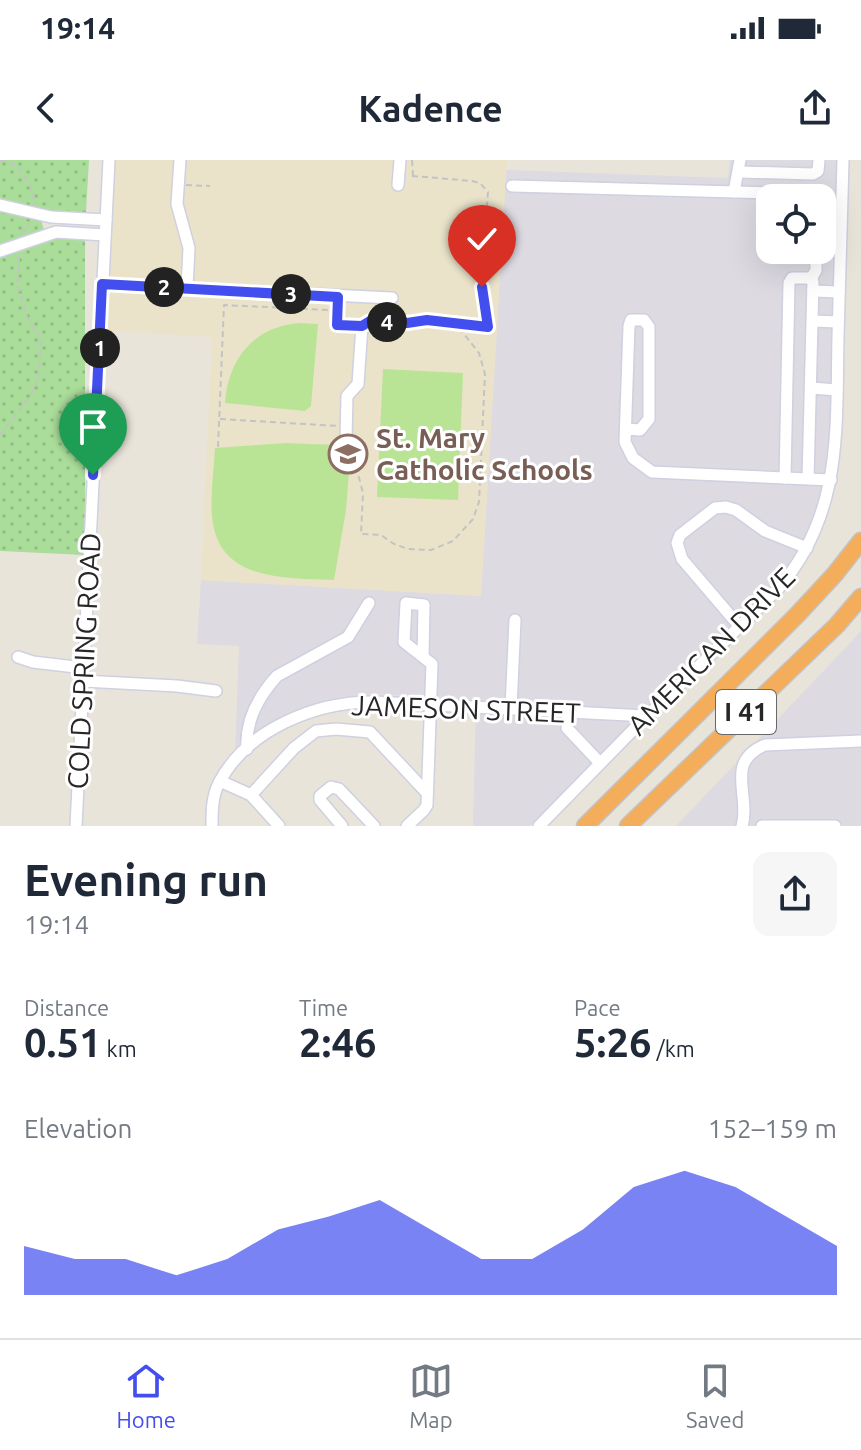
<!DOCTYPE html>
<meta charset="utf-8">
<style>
:root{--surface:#fff;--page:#f6f6f7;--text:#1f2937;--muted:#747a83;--line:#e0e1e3;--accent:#424fee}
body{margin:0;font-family:Ubuntu,sans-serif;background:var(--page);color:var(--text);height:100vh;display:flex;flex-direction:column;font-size:30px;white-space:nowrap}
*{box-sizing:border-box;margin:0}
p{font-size:26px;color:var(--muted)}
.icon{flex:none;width:44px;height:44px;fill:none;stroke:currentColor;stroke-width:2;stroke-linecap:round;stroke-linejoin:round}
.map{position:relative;height:666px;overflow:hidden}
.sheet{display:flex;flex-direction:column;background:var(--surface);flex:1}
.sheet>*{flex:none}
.buttons{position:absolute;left:756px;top:24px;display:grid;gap:16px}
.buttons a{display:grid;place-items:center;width:80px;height:80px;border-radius:16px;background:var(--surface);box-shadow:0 8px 32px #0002;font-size:40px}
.pin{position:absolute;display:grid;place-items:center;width:68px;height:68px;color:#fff;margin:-82px -34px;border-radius:50% 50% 50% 0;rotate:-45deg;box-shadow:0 0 8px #0007}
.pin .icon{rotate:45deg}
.km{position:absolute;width:40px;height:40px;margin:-20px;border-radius:50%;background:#222;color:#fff;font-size:22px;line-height:40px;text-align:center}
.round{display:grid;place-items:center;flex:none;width:84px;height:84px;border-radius:16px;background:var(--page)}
.overview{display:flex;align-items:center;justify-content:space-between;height:136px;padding:0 24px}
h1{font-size:44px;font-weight:600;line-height:60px}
.figures{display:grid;grid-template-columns:repeat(3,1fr);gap:12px;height:136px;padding:8px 24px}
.figures div{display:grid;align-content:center}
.figures b{font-size:40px;font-weight:600}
.figures small{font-size:22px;font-weight:400}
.figures p{font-size:22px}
.chart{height:224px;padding:16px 24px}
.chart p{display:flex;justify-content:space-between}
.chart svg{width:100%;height:144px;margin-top:8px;fill:var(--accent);opacity:.7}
.status{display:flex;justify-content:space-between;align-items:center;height:56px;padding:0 40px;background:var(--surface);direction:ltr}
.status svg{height:22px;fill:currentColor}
header{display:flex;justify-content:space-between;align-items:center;height:104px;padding:0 24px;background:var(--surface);font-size:36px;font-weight:600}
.tab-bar{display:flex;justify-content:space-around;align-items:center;height:112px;border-top:2px solid var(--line);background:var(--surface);font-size:22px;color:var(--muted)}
.tab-bar a{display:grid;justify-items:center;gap:4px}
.tab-bar .on{color:var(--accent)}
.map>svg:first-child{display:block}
.industrial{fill:#dddae2;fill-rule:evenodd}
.education{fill:#eae3ca}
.grass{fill:url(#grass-dots)}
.pitch{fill:#bae495}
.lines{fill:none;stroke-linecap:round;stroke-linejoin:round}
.minor-casing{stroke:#cfd0e0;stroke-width:14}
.highway-casing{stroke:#c3c3c3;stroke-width:19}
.path{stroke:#c3c3c3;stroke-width:2;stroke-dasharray:6 4;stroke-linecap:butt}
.minor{stroke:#fff;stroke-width:11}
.highway{stroke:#f4ad5a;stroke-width:16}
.route-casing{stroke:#fff;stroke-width:16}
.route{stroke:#424fee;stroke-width:10}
.labels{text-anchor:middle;stroke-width:6;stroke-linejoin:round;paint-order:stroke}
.shield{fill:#fff;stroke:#686868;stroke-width:2}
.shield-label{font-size:26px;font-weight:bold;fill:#272727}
.education-label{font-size:28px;font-weight:bold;fill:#785e54;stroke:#fff;text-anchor:start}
.street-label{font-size:28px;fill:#272727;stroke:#fff}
</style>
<div class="status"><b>19:14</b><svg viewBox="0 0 49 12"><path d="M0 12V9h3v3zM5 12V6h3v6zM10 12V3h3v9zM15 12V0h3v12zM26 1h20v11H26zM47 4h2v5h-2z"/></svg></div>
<header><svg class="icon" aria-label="back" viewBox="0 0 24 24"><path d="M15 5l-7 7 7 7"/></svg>Kadence<svg class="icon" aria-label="share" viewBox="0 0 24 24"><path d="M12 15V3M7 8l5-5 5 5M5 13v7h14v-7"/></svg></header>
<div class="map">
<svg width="861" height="666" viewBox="0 0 861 666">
<defs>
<pattern id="grass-dots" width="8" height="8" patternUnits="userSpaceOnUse" patternTransform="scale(2)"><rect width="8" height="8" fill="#a9dd99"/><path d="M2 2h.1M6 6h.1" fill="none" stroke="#91be84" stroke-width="1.8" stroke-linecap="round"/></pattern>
</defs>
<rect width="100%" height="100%" fill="#e9e4da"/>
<!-- industrial -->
<g class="industrial">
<path d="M730 0H837L830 303 816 356 794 400 775 423 530 666H473L476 540 374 534 339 537 291 553 274 563 235 594 239 486 197 484 201 420 481 436 506 10 728 18ZM770 38H822V90H770Z"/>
<path d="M861 470V666H676L852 481Z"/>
</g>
<!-- education -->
<path class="education" d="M115 0H507L481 436 201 420 212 177 106 171Z"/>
<!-- grass -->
<g class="grass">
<path d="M0 0H89L86 52 62 54 0 41Z"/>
<path d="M0 49 41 59 44 71 0 87Z"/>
<path d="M85 76V395L0 391V95L48 78Z"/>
</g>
<!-- pitch -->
<g class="pitch">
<path d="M300 163 318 164 311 246 305 251 225 243C228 199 254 166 300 163Z"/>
<path d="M383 209 463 213 458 340 377 337Z"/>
<path d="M285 283 337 285 350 299 346 350 334 420C286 418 217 422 212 356 210 334 214 310 215 288Z"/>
</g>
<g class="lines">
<defs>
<g id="minor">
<path d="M180 0 177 44 189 88 187 128"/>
<path d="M739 12 813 14 818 11 819 0"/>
<path d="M398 25 400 0"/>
<path d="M512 26 771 33 791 38"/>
<path d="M734 32 740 0"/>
<path d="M0 45 51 57 106 60"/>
<path d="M822 45 841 46"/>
<path d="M0 91 56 72 105 75"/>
<path d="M811 119 816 110V90"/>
<path d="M102 124 392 138"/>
<path d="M813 131 839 132"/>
<path d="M338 137 337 165 362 166 358 224 347 236 346 279"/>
<path d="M813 161 838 162"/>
<path d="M811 228 837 230"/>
<path d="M626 269 640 270 649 259V167L644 160H631L629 166 625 282 633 298 652 312 785 318"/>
<path d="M808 319 813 122 809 118H792L789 123 785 318 831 320"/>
<path d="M740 467 682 399 677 383 680 375 715 348 726 347 736 350 765 371 807 388"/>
<path d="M18 497 33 502 84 508"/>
<path d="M83 521 177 526 216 531"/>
<path d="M511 548 515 460"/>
<path d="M568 551 567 568 600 603"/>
<path d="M247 589C245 561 258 537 277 516L348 477 369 443"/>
<path d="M220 621 251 635 279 666"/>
<path d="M251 635 294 588 316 571 336 569 370 572 427 633"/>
<path d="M76 666 109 0"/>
<path d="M212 666C212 651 212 636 219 623 247 569 317 541 375 542L647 556"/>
<path d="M342 666 320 640V636L331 627 339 629 374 666"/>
<path d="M407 666 424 650 427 645 432 504 404 482 406 443 424 445 423 496"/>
<path d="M539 666 632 571 777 430C843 355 836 270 838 177 840 118 841 59 843 0"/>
<path d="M742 666C751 635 724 602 765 585L861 581"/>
<path d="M762 666H835"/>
</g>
<g id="highway">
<path d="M585 666 797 455 835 414 861 381"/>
<path d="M628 666 837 465 861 437"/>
</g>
</defs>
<!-- minor casing -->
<use href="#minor" class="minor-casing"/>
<!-- highway casing -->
<use href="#highway" class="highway-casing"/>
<!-- path -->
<g class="path">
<path d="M0 0C3 1 11 2 13 4 23 10 36 35 35 45"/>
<path d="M412 0 413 15"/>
<path d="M186 25 210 26"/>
<path d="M22 73 30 63"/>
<path d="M369 162 407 163 432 160 450 164 488 167 481 118 488 32 480 23 472 21 413 16 411 18"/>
<path d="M220 259 338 266"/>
<path d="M0 275 31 235 38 219 40 198 41 181 27 157 18 127 19 95"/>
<path d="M218 287 224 145 328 150"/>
<path d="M351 287 363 333 361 374 381 375 394 384 408 389 431 390 453 381 473 359 479 342 485 214 479 193 457 165"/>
</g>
<!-- minor -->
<use href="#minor" class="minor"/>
<!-- highway -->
<use href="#highway" class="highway"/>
</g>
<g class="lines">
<defs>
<path id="route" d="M93 315 102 124 338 137 337 165 362 166 370 161 407 163 427 160 488 167 482 127"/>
</defs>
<!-- route casing -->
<use href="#route" class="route-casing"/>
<!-- route -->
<use href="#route" class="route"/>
</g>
<!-- icons -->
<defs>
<symbol id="school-ring" viewBox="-11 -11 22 22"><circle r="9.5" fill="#fff" stroke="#8d6e63" stroke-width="1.5"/><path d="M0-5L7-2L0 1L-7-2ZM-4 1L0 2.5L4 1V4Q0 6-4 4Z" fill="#8d6e63"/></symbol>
</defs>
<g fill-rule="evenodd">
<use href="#school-ring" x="326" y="272" width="44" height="44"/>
</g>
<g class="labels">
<!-- shield labels -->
<rect class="shield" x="716" y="530" width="60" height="44" rx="6"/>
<g class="shield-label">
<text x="746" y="561">I 41</text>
</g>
<!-- education labels -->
<g class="education-label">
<text x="376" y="288">St. Mary<tspan x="376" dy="32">Catholic Schools</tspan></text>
</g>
<!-- street labels -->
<g class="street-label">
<text transform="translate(711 491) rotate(-45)" y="10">AMERICAN DRIVE</text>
<text transform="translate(84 501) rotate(-87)" y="10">COLD SPRING ROAD</text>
<text transform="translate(466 549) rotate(2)" y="10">JAMESON STREET</text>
</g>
</g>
</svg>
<div class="buttons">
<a><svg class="icon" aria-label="locate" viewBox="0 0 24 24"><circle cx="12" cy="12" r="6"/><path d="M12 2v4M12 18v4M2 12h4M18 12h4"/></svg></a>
</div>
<div class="pin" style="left:93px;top:315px;background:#1e9e55"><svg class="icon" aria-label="arrive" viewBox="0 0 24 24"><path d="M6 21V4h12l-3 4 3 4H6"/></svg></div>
<div class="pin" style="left:482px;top:127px;background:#d93025"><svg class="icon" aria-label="check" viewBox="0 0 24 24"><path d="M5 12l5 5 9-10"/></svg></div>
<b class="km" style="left:100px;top:188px">1</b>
<b class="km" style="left:164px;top:127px">2</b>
<b class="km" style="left:291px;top:134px">3</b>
<b class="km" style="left:387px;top:162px">4</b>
</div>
<section class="sheet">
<div class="overview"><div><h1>Evening run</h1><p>19:14</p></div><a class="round"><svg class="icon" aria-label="share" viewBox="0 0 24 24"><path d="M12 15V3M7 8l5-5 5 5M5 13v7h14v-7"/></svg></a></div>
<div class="figures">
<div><p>Distance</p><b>0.51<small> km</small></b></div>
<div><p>Time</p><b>2:46</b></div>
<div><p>Pace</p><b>5:26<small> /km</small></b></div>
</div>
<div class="chart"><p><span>Elevation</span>152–159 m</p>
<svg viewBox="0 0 160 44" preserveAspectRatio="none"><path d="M0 44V29L10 33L20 33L30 38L40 33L50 24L60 20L70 15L80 24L90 33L100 33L110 24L120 11L130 6L140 11L150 20L160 29V44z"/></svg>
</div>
</section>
<nav class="tab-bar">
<a class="on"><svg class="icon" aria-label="home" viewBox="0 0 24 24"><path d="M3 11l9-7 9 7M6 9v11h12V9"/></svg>Home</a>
<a><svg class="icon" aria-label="map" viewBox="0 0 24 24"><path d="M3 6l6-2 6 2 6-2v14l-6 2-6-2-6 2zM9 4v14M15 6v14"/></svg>Map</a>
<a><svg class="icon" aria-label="saved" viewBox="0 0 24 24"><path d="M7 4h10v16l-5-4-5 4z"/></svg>Saved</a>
</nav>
